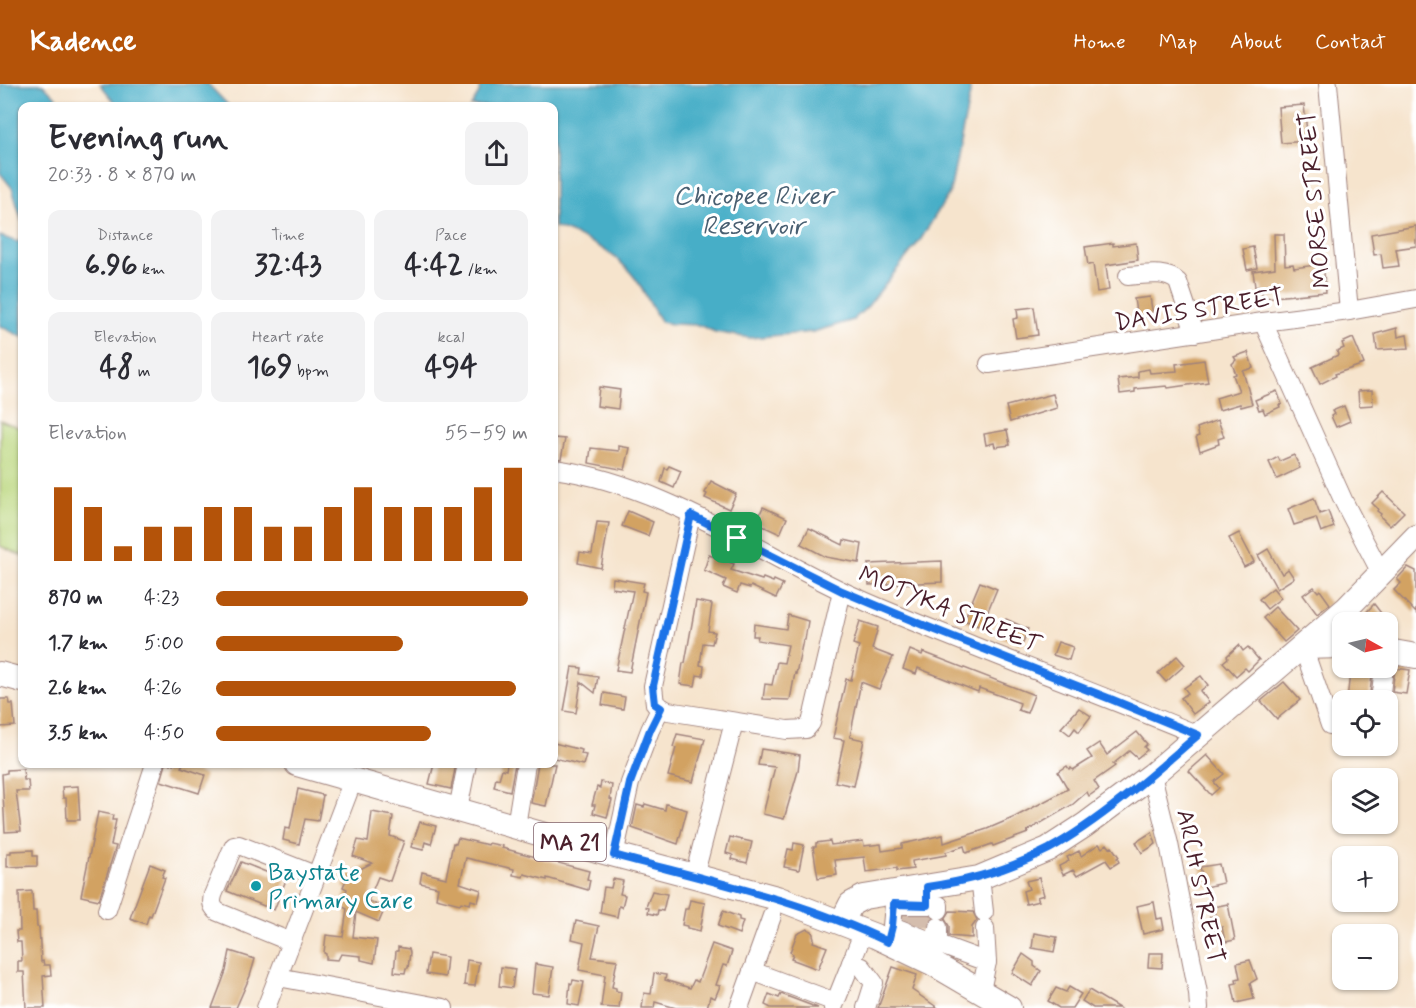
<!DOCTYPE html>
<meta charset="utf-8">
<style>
:root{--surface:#fff;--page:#f2f2f3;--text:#2b2b33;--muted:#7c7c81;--accent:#b45309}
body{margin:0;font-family:Mynerve,sans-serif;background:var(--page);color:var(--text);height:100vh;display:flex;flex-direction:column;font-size:22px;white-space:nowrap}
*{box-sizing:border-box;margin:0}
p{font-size:20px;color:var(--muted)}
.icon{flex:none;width:33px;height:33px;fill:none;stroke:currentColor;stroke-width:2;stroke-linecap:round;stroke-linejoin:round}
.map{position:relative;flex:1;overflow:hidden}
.details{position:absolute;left:18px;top:18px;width:540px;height:666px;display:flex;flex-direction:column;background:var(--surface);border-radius:12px;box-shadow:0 2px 4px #0004}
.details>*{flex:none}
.needle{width:39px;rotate:98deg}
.fabs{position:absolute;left:1332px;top:528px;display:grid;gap:12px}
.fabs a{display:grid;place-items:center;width:66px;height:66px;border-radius:12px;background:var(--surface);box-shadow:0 2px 4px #0004;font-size:30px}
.pin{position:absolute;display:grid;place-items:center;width:51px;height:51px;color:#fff;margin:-26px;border-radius:12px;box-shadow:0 3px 9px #0006}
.round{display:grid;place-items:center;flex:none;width:63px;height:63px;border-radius:12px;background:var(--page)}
.summary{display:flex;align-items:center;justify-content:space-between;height:102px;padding:0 30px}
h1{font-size:33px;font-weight:700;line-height:45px}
.stats{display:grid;grid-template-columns:repeat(3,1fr);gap:9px;height:102px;padding:6px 30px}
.stats div{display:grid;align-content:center;border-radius:12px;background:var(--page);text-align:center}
.stats b{font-size:30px;font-weight:700}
.stats small{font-size:16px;font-weight:400}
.stats p{font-size:16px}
.chart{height:168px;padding:12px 30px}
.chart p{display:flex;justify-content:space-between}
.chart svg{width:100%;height:108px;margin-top:6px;stroke:var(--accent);stroke-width:6}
ul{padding:0 30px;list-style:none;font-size:20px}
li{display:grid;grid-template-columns:96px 72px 1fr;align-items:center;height:45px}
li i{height:15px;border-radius:8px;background:var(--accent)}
header{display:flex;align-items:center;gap:36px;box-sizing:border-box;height:84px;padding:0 30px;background:var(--accent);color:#fff}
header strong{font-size:28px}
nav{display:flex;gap:33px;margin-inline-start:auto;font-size:21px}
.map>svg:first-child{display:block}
.green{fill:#bad67c;stroke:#827a54;stroke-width:1.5}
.water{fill:#47aec7;stroke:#486679;stroke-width:1.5}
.building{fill:#d2a262}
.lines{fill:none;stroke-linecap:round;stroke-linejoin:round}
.minor-tunnel{stroke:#d4bdad;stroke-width:18;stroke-dasharray:18 9;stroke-linecap:butt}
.minor-casing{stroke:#a0827c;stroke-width:20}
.major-casing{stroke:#a0827c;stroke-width:26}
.minor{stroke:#fff;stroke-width:18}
.major{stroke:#fff;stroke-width:24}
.route-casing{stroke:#fff;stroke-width:12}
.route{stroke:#1a73e8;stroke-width:8}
.culture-dot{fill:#0f9aa8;stroke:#fff;stroke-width:2}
.labels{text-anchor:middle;stroke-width:6;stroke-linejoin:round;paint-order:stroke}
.shield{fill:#fff;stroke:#80626b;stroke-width:1.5}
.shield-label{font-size:22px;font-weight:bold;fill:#4a1f2b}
.street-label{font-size:24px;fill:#4a1f2b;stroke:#fff}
.culture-label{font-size:24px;fill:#0d838f;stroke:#fff;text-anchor:start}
.water-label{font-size:26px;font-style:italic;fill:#495f71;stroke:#fff}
</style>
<header>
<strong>Kadence</strong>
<nav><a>Home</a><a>Map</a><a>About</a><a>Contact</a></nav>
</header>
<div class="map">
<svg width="1416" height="924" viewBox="0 0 1416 924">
<rect width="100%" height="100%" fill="#fff"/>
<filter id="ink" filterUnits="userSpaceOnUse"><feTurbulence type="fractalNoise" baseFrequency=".0167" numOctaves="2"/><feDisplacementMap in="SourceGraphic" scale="12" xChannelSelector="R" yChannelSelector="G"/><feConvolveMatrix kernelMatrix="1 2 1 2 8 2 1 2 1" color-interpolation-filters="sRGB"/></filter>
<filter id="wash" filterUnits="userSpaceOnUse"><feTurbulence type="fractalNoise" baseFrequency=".008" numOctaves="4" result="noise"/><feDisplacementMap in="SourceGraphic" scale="24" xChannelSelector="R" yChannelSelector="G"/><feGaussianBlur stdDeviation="1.35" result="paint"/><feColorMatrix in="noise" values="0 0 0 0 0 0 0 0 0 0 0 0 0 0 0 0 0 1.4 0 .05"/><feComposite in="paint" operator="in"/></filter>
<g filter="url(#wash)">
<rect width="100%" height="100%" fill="#f6e4cd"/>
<!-- green -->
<path class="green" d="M0 336 22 345V472L0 462Z"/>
<!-- water -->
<g class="water">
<path d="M0 0H43L65 22H22V138L12 104 0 89Z"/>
<path d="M100 0H208L229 22H118Z"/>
<path d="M480 0H970V10L950 108 921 155 868 222 853 236 813 248 750 254 715 248 699 241 672 240 661 238C651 224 645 207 635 194 615 167 584 153 554 143V22H471L479 9Z"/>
<path d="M0 152 18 158 22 154V253L0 242Z"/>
</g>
<g id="blocks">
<!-- building -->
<g class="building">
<path d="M1304 21 1308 57 1281 59 1278 23Z"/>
<path d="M1416 142V162L1396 165 1399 182 1383 184 1381 170 1374 171 1371 150Z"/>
<path d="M1274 150H1284L1285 181 1293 180 1294 184 1323 180 1326 208 1263 214 1261 202 1255 203 1253 187 1275 184Z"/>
<path d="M1113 159V162L1136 159 1138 176 1106 181 1109 206 1097 208 1093 180 1088 181 1085 163Z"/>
<path d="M1253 163 1257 184 1247 186 1243 165Z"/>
<path d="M1150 213 1153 232 1137 234 1134 215Z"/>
<path d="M1034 223 1038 251 1016 254 1013 235 1018 234 1017 225Z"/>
<path d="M1397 244 1398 253 1407 251 1409 264 1377 266 1375 250Z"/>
<path d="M1353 254 1364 280 1335 290 1336 292 1320 300 1312 283 1338 271 1337 267 1344 264 1342 259Z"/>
<path d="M1248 268 1253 284 1243 287 1252 320 1241 323 1240 320 1219 326 1216 314 1239 307 1233 291 1236 290 1232 280 1236 276 1234 273Z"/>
<path d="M1204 276 1208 298 1168 304 1167 302 1135 305V308L1120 310 1118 295 1138 293V287L1149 285 1150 289 1177 287 1176 280Z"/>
<path d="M599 303 620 306 618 325 597 322Z"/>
<path d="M1372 306 1373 321 1359 322 1358 307Z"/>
<path d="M1277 307 1282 320 1279 321 1280 323 1265 330 1263 325 1259 326 1255 316Z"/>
<path d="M1053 310 1057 324 1010 338 1006 322Z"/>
<path d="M1344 322 1350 337 1336 343 1331 332 1334 330 1332 327Z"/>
<path d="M1218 336 1224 353 1218 355 1219 360 1200 367 1196 353 1199 352 1197 344Z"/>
<path d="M1007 346 1010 361 995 363 994 359 986 361 984 350Z"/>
<path d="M554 354 565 355 561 375 554 374Z"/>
<path d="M619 362 630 364 625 386 589 379 591 364 619 367Z"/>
<path d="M1294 371 1300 384 1277 395 1269 378 1278 373 1280 377Z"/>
<path d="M669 382 681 387 674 404 661 398 665 384 667 385Z"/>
<path d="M711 397 736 410 729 425 705 414 707 410 705 409Z"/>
<path d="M1383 408 1404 428 1390 442 1380 432 1381 430 1377 427 1378 425 1372 419Z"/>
<path d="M1314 414 1320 430 1328 427 1334 443 1321 448 1316 434 1294 441 1288 425Z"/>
<path d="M763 423 787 434 780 450 756 439Z"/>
<path d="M628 427 653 438 648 452 622 442Z"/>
<path d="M597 438 609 439 601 484 578 479 580 468 592 470Z"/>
<path d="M809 444 843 461 844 456 862 460 859 479 826 473 801 460Z"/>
<path d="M1239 449 1254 478 1244 483 1229 454Z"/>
<path d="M1268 465 1282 490 1288 485 1294 494 1277 505 1258 471Z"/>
<path d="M709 471 734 480 731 486 762 496 763 494 773 498 774 496 783 500 776 514 751 502 750 504 740 501 737 509 723 503 726 496 704 486Z"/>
<path d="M942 477V498L869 501 868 480Z"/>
<path d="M1408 483 1416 487V529L1394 506 1401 499 1397 495Z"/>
<path d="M613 494 644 499 642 507 646 508 630 588 616 586 633 507 612 504Z"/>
<path d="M980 498 997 505 981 543 964 536Z"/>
<path d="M1314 503 1318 508 1320 506 1330 520 1317 530 1303 511Z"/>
<path d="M1273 504 1281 514 1267 525 1259 515Z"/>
<path d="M696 517 712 520 708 547 715 548 712 560 703 559 700 581 704 582 703 592 697 591 695 602 680 600 683 579H685Z"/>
<path d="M1374 520 1384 533 1377 538H1368L1363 532Z"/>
<path d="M1275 523 1297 547 1284 558 1263 534Z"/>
<path d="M788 531 808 537 805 556H803L796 590 795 589 790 616 763 615 765 600 772 601 777 578 784 579 788 561 757 556 758 552H753L754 540 786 545Z"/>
<path d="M1006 535 1028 545 1022 561 999 552Z"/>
<path d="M860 537 878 543 872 565 893 573 879 605 861 598 850 653 864 656 854 702 835 698 844 656 833 654 846 595 851 596 859 562 853 560Z"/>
<path d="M1058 558 1073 563 1069 576 1053 571Z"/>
<path d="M1239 561 1243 567 1248 563 1259 576 1248 587 1245 584 1236 592 1223 578 1228 574 1227 572Z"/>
<path d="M910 566 922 571 923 568 1034 611 1027 629 1018 626 1020 619 979 604 978 608 918 584 916 590 903 585Z"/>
<path d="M1177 572 1185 581 1166 598 1158 589Z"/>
<path d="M572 583 582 584 581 590 598 593 595 609 581 598 576 629 564 627Z"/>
<path d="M1395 584 1410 586 1406 610 1392 608Z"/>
<path d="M1350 589 1372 592 1369 616H1347Z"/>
<path d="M1201 592 1208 601 1200 607 1209 618 1193 630 1181 614 1188 609 1184 604Z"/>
<path d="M1284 598 1300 616 1277 635 1261 617Z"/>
<path d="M604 609 625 613 623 625 602 621Z"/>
<path d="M0 615H9L10 620H13L15 642 0 643Z"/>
<path d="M1079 624 1091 632 1079 648 1075 644 1070 651 1061 644Z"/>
<path d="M1137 648 1147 660 1144 663 1147 666 1137 674 1129 667 1113 680 1115 682 1094 697 1099 705 1089 712 1087 708 1072 721 1027 747 1028 749 993 762 992 760 966 769 964 762 946 768V771L912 777 913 785 897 787V784L866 788 864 773 835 776 837 791 818 794 813 763H816V759L830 757 831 761 863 757 864 762 881 760 882 767 902 764V760L943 751 944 759 987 745 1015 733 1068 705 1058 688 1067 682 1069 685 1071 684 1073 686 1092 674 1087 667 1099 659 1107 671Z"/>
<path d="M677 650 705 655 693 698 668 692 676 664 673 663Z"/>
<path d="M554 659 582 666 581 670 586 671 583 681 554 674Z"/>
<path d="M761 665 800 671 798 687 784 735 763 730 775 683 758 681Z"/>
<path d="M1207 671 1224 690 1214 698 1219 704 1211 711 1189 687Z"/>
<path d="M166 680H183L181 683 205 691 199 709 161 697Z"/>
<path d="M434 680H456L451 705 429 700Z"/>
<path d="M507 680H515L510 707 494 703 496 694 499 695 502 685 506 686Z"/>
<path d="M538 680H555L546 722 531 719Z"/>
<path d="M23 685 24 696H28L29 707H16L21 747 5 748 2 690 7 689V686Z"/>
<path d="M601 698 612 701 610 715 612 716 607 733 593 729 595 721H592L597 703 600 704Z"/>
<path d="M78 702 80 736H67L66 714H63L62 703Z"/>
<path d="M298 705 323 711 318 737 305 735 299 760 283 756 285 744 290 745Z"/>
<path d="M645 720 665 726 666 720 687 726 678 760 632 744 637 721 644 723Z"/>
<path d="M98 728 113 731 112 736H116L111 761 116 762 99 816 81 812Z"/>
<path d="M372 728 393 732 390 752 404 757 390 797 378 793 368 817 385 824 379 838 356 828 353 853 377 856 374 879 361 876V872L341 870 338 876 326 875V870L324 869 326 851 343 853 347 825 341 822 347 805 343 803 348 791 372 779 353 772 358 756 368 758Z"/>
<path d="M420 738 436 742 431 760 425 758 423 766 411 763Z"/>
<path d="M1152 748 1156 760 1142 769 1136 758Z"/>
<path d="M730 753 752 758 747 779 732 775 733 771 726 769Z"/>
<path d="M458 754 488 761 489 759 503 762 502 764 589 787 587 795 590 796 588 806 547 794V796L524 790 523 793 513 791 514 785 466 774 460 799 481 806 478 818 471 816 470 820 461 818 460 820 436 814 438 803 420 799 422 788 446 794 453 759 456 760Z"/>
<path d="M794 759 804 761 799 786 784 783 788 765 793 766Z"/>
<path d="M1099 760 1102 764 1107 760 1110 764 1112 763 1119 773 1117 774 1119 778 1111 783 1106 776 1077 792 1073 786 1063 791 1059 782 1069 777 1067 773 1079 767 1081 772Z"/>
<path d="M33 766V772H37V782L7 783V769H11V767Z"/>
<path d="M241 778 286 796 274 826 227 807Z"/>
<path d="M150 780 165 786 162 793 165 794 151 832 149 831 146 840 130 834Z"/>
<path d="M1219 780 1223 799 1205 803 1200 783Z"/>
<path d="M1039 794 1044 811 1037 813 1039 817 1026 820 1023 807 1029 805 1026 797Z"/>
<path d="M613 795 623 797 620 810 625 811 622 823 619 822 617 833 600 829 604 803 611 804Z"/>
<path d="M32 807 33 827H36L37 843H39L41 878 43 877 44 881H50L51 891 43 892 45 924H26L24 888H18V877H22L21 858H17L16 847H20L19 808Z"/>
<path d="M652 807 667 810 663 827 658 826 657 831 648 829 649 824 646 823Z"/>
<path d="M690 816 705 819 700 847 687 844V842L682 841 685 825H688Z"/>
<path d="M1154 818 1157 835 1162 834 1164 845 1143 850 1137 822Z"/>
<path d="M1228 820 1235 856 1225 858 1222 843 1213 845 1210 833 1215 832 1213 823Z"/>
<path d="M723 827 739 833V836L743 837 739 850 718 842Z"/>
<path d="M950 827 973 828 977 836 972 843V854L949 852V842L945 835Z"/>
<path d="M576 837 599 842 592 873 617 876 612 903 616 904V907L621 908 619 924 601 923 605 891 579 886 584 858 572 855Z"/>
<path d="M807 845 812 847 814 854 813 858 827 863 818 885 791 875 793 870 790 868 797 850Z"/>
<path d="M1034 849 1057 853 1054 868 1032 864Z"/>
<path d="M712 860 732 867 727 882 723 881 716 901 720 902 715 914 710 912 707 924H676L655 918 654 924H642L644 909 651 910 654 889 666 891 665 896 690 904 694 896 698 898Z"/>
<path d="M398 863 409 865 410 869 408 884H406L405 889 394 888 396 867H398Z"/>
<path d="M230 867 255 875 250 892 236 924H212L226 887Z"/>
<path d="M1149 869H1163L1162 884 1148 883Z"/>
<path d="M429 870 447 873 445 893 426 890Z"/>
<path d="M1023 870 1034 878V882L1041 887 1032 902 1012 889Z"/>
<path d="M467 876 479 878 475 902 464 901Z"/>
<path d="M1250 876 1257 895 1250 899 1254 915 1236 919 1232 900 1237 899 1236 895 1240 894 1237 879Z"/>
<path d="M535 880 553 883 549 911 532 909Z"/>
<path d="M501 883 515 885 512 904 499 902Z"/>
<path d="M893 883 917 891 912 906 938 924H878Z"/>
<path d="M573 896 584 898 579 922 568 920 570 899 572 900Z"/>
<path d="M1069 903 1081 910 1072 924H1059L1048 917 1056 904 1066 908Z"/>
<path d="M1089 906 1119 924H1093L1082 917Z"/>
<path d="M769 910 779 914 781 910 818 924H771L765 921Z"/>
</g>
</g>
</g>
<g filter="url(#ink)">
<use href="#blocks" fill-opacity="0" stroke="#a0827c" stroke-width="1.5"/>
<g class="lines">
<!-- minor-tunnel -->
<g class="minor-tunnel">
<path d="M909 842V825"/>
<path d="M924 843 927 826"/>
</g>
<defs>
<g id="minor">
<path d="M1328 0 1349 227"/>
<path d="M1128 192C1145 191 1165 186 1178 198L1195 249"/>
<path d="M1263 238 1344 418 1381 489"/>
<path d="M989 280 1263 238 1349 227 1416 215"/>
<path d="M554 385C657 399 748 462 840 506 884 527 930 544 974 562 1049 592 1123 620 1198 651"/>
<path d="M691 431 653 602 655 620 668 627 787 646 806 645 811 639 842 507"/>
<path d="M1303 563 1330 641 1342 642"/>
<path d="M1380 616 1384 584"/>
<path d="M1152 691 1169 760 1198 909 1199 924"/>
<path d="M458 725 467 680"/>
<path d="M516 742 526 680"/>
<path d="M614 771 630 699 650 646 661 623"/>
<path d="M694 793 734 638"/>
<path d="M980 793 984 828"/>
<path d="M107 826 155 680"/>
<path d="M938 843V860L892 842 894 821H939V826"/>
<path d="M985 844 987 878"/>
<path d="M291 858 218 828C212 823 211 819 213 811L231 768 234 762 239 761 315 791"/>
<path d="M933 871 938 860 987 878 981 907"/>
<path d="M851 879 864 847"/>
<path d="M752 887 835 918"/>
<path d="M278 893 444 924"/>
<path d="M266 924 353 696"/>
<path d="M739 924 772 832"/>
<path d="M833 924 851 879 862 883 874 899 866 924"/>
</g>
<g id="major">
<path d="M1303 563 1342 562"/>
<path d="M1388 567 1416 572"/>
<path d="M0 590 22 596"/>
<path d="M297 680 604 768 777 814 875 852 932 879 1009 924"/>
<path d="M842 838 851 820 864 813 979 794 1048 765 1085 741 1152 691 1347 524 1416 453"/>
</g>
</defs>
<!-- minor casing -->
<use href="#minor" class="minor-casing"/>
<!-- major casing -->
<use href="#major" class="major-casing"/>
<!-- minor -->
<use href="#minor" class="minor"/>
<!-- major -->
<use href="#major" class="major"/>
</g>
</g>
<g class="lines" filter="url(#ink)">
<defs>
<path id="route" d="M691 431 842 507 928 543 1113 616 1198 651C1153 690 1101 736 1049 765 1011 785 969 797 927 803V821L894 820 892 842 888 858C801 816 706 796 614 771L630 699 650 646 661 624 655 620 653 602Z"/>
</defs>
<!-- route casing -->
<use href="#route" class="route-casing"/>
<!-- route -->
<use href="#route" class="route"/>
</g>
<!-- markers -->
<circle class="culture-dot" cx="256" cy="802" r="6"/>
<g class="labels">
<!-- shield labels -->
<rect class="shield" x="534" y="739" width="72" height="38" rx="4.5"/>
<g class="shield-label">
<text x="570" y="766">MA 21</text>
</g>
<!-- street labels -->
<g class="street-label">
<text transform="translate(1314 116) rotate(-95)" y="8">MORSE STREET</text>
<text transform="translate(1199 225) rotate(-9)" y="8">DAVIS STREET</text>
<text transform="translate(950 525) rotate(22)" y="8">MOTYKA STREET</text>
<text transform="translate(1201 802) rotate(78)" y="8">ARCH STREET</text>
</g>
<!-- culture labels -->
<g class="culture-label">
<text x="268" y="796">Baystate<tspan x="268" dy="28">Primary Care</tspan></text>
</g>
<!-- water labels -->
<g class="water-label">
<text x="753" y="120">Chicopee River<tspan x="753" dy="30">Reservoir</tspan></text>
</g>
</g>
</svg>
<div class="fabs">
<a><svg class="needle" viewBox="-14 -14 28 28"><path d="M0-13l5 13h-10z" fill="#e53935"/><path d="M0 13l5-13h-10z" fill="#7c7c81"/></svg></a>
<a><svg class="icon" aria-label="locate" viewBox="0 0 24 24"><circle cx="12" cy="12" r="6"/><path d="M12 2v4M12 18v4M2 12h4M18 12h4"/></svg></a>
<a><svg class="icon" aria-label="layers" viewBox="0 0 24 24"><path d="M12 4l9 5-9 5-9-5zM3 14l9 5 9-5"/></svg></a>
<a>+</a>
<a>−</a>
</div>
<div class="pin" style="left:737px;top:454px;background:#1e9e55"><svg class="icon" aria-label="arrive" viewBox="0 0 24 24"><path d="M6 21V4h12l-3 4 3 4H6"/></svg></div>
<section class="details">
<div class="summary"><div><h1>Evening run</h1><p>20:33 · 8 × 870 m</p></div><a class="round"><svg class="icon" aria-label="share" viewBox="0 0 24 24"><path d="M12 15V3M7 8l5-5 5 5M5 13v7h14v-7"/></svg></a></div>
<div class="stats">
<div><p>Distance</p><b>6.96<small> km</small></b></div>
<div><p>Time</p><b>32:43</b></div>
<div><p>Pace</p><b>4:42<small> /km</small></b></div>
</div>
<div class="stats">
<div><p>Elevation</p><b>48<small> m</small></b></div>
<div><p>Heart rate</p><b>169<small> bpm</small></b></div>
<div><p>kcal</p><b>494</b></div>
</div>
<div class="chart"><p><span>Elevation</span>55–59 m</p>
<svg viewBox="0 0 160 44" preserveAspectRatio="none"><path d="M5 44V14M15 44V22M25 44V38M35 44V30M45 44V30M55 44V22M65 44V22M75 44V30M85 44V30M95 44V22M105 44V14M115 44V22M125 44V22M135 44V22M145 44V14M155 44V6"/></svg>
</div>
<ul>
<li><b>870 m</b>4:23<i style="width:100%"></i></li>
<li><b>1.7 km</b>5:00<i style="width:60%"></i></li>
<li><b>2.6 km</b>4:26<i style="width:96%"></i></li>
<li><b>3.5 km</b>4:50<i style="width:69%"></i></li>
</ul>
</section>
</div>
